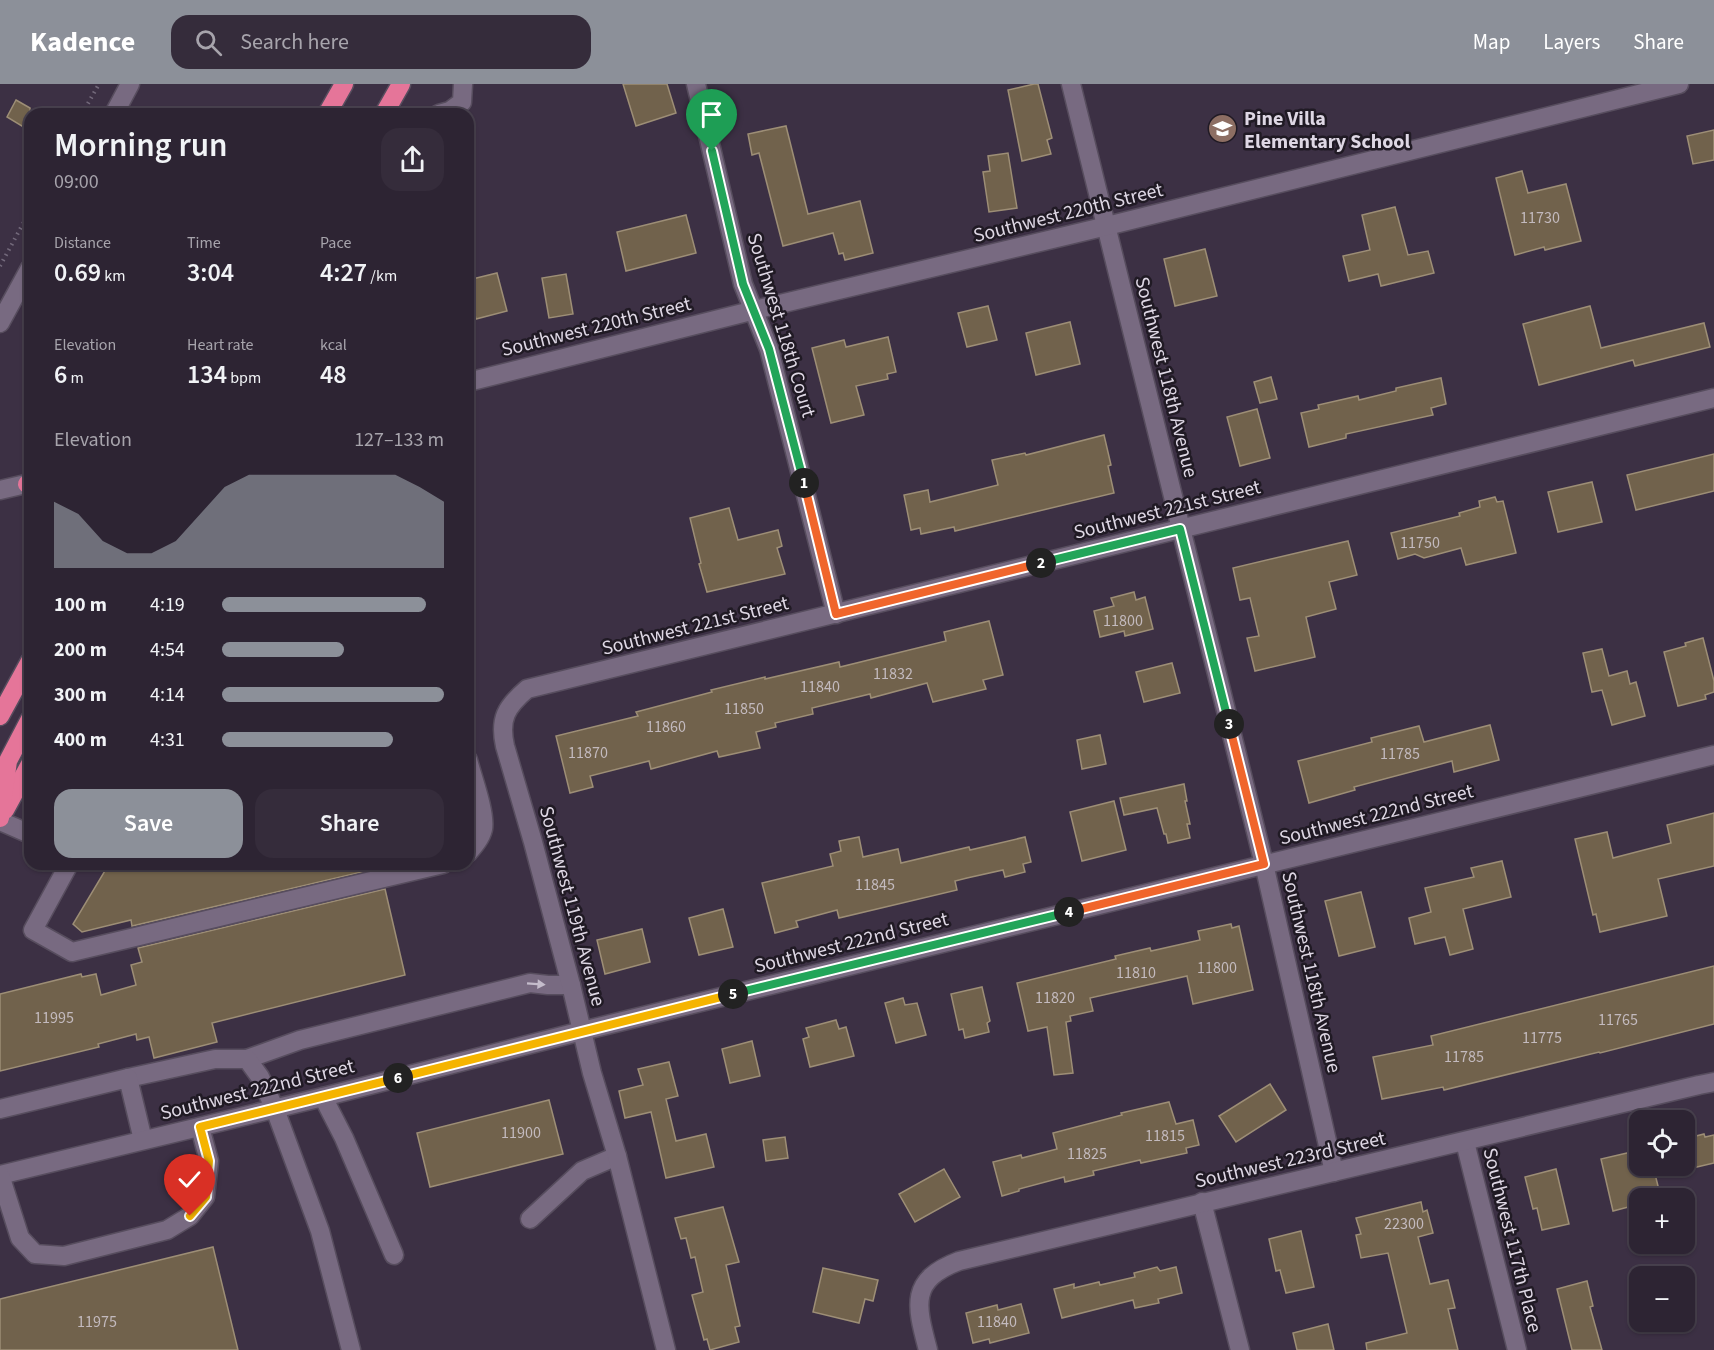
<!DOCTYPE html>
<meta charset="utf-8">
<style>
:root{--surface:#2d2433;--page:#352c3b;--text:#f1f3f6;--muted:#a7a4ac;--line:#48414e;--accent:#8c9099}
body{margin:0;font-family:"Source Sans 3",sans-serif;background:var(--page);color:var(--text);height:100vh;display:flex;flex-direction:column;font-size:22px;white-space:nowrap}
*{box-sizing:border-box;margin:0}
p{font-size:20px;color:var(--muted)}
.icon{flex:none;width:33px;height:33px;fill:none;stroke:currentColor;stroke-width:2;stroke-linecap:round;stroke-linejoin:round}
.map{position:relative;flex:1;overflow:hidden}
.sheet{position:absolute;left:24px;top:24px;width:450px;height:762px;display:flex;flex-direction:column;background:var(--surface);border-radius:18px;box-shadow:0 2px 4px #0004,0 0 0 2px var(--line)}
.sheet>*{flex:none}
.tools{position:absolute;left:1629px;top:1026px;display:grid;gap:12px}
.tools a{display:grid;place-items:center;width:66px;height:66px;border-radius:12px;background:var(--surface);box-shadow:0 2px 4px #0004,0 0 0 2px var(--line);font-size:30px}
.pin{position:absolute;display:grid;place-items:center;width:51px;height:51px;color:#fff;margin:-62px -26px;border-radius:50% 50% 50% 0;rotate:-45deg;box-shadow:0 0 6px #0007}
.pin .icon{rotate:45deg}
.km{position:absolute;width:30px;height:30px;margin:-15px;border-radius:50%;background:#222;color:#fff;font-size:16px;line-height:30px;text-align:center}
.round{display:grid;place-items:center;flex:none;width:63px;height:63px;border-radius:18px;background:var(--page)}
.headline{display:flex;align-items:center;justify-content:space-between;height:102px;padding:0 30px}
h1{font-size:33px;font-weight:600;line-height:45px}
.metrics{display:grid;grid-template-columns:repeat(3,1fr);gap:9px;height:102px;padding:6px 30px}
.metrics div{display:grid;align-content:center}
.metrics b{font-size:26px;font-weight:600}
.metrics small{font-size:16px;font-weight:400}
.metrics p{font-size:16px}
.chart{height:168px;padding:12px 30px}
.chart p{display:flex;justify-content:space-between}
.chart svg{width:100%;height:108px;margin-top:6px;fill:var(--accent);opacity:.7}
.primary-button{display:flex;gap:12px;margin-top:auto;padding:12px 30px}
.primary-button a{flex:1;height:69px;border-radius:18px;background:var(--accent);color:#fff;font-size:24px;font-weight:600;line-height:69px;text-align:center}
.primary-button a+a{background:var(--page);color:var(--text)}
ul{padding:0 30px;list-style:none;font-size:20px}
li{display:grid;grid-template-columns:96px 72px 1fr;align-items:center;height:45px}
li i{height:15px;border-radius:8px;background:var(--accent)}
header{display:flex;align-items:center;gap:36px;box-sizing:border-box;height:84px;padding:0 30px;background:var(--accent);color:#fff}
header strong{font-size:28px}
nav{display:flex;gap:33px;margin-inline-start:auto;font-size:21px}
.search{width:420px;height:54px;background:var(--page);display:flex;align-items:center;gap:15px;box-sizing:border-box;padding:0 21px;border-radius:18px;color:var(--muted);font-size:22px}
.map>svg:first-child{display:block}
.building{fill:#71624c;stroke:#9d8e76;stroke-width:1.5}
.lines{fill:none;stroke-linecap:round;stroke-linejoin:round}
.minor-casing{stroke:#574d5e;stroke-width:21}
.highway-casing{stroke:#574d5e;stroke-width:21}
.path{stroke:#73697b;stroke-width:4;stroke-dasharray:1.5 4.5;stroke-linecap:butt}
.minor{stroke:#786a81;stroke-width:18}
.highway{stroke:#e57599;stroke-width:18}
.oneway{fill:#c4bccb}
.split-1-casing{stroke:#fff;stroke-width:12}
.split-2-casing{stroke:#fff;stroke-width:12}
.split-3-casing{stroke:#fff;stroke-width:12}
.split-4-casing{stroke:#fff;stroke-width:12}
.split-5-casing{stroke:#fff;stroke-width:12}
.split-6-casing{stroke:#fff;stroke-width:12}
.split-7-casing{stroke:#fff;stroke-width:12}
.split-1{stroke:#22a559;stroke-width:8}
.split-2{stroke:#f0652b;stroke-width:8}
.split-3{stroke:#22a559;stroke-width:8}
.split-4{stroke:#f0652b;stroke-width:8}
.split-5{stroke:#22a559;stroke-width:8}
.split-6{stroke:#f5b400;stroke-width:8}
.split-7{stroke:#f5b400;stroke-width:8}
.labels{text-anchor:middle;stroke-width:5;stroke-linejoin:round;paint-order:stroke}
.number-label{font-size:16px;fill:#c3babe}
.poi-label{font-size:20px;font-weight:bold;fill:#ded7e4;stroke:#201a24;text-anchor:start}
.street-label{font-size:20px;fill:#ded7e4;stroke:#201a24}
</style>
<header>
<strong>Kadence</strong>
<div class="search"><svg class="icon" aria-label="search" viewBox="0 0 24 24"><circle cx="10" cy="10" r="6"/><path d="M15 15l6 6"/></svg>Search here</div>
<nav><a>Map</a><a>Layers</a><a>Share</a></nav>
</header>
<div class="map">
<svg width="1714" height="1266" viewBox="0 0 1714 1266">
<rect width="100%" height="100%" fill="#3c3044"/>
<!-- building -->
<g class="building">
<path d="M623 0H667L676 29 636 42Z"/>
<path d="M1034 0H1038L1052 54 1047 56 1051 70 1022 77 1008 6Z"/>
<path d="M16 16 30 24V47L7 33Z"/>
<path d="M786 42 808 130 860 117 873 169 845 176 843 169 839 170 833 149 783 162 759 69 752 71 748 50Z"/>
<path d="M1714 46V76L1693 80 1687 52Z"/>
<path d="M1008 69 1017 124 989 128 983 88 990 87 988 72Z"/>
<path d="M1522 87 1528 109 1566 100 1581 157 1545 166 1544 163 1515 171 1496 94Z"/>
<path d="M1395 123 1408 171 1428 167 1434 189 1381 202 1378 190 1349 197 1343 172 1370 166 1362 131Z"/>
<path d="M686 131 696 169 626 187 617 148Z"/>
<path d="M1205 165 1217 212 1175 222 1164 175Z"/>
<path d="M497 189 507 227 476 235 468 203V196Z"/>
<path d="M566 190 573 230 549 234 542 194Z"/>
<path d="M988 222 997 256 967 263 958 229Z"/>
<path d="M1590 222 1601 264 1704 239 1710 263 1635 282 1633 276 1539 301 1523 240Z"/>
<path d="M1070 238 1080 280 1036 291 1026 249Z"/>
<path d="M888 253 896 288 887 290 888 295 856 302 864 331 831 339 812 264 844 256 846 263Z"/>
<path d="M1271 293 1277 315 1260 319 1254 298Z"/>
<path d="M1441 294 1446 320 1431 324 1433 331 1346 350V354L1309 363 1301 329 1319 325 1318 321 1358 312 1359 316 1396 307V304Z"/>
<path d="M1257 325 1270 374 1240 382 1227 333Z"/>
<path d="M1104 351 1111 381 1108 382 1114 409 955 447 954 443 921 450 920 444 911 446 904 411 928 406 930 418 998 401 992 376 1025 369 1026 371Z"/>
<path d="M1714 370V407L1636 426 1627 391Z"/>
<path d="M1592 398 1602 438 1558 448 1548 408Z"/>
<path d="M1495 413 1497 418 1503 417 1516 469 1466 481 1461 464 1424 474 1415 470 1398 475 1391 449 1460 432 1459 429 1480 423 1479 417Z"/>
<path d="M729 424 738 456 778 446 782 462 777 464 785 490 707 508 699 480 701 479 690 434Z"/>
<path d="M1348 457 1357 491 1329 498 1336 525 1306 533 1315 573 1255 587 1247 554 1259 552 1250 514 1240 516 1233 484Z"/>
<path d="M1134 508 1136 516 1145 513 1153 545 1125 552 1124 547 1100 553 1094 527 1114 522 1111 514Z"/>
<path d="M989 537 1003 591 983 596 986 605 933 618 927 599 871 614 870 610 812 624 813 630 775 639 776 643 756 648 760 664 719 673 717 667 651 685 649 677 590 692 593 703 570 709 556 652 638 632 636 628 712 608 711 606 765 593V595L839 578 840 583 946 557 944 548Z"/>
<path d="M1703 554 1714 597V608L1705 611 1706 615 1678 622 1664 568 1686 562 1685 559Z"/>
<path d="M1602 565 1609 592 1627 587 1630 600 1636 598 1645 632 1612 641 1602 606 1592 608 1583 569Z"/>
<path d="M1172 579 1180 609 1144 618 1136 588Z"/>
<path d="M1490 641 1499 676 1454 688 1452 677 1354 703 1355 706 1309 719 1298 677 1372 658 1371 654 1419 642 1424 658Z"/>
<path d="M1100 651 1106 680 1082 685 1077 656Z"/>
<path d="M1184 700 1187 717H1185L1190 740H1187L1190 754 1168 759 1166 750H1164L1157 724 1124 731 1120 714Z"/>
<path d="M1114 717 1126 766 1082 777 1070 728Z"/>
<path d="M1714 729V782L1658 795 1667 832 1600 848 1596 830 1593 831 1575 755 1607 748 1613 774 1671 759 1667 741Z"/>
<path d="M859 753 863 773 898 765 901 779 969 763 970 766 1025 753 1031 778 1023 780 1025 788 1005 793 1003 786 967 794 955 797 957 806 839 834 837 826 796 837 798 843 775 849 762 799 833 782 830 770 841 767 839 757Z"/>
<path d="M1502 777 1511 813 1463 825 1473 865 1450 871 1445 853 1415 860 1409 834 1431 828 1425 804 1474 793 1471 784Z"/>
<path d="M109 780H378L379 784 132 842 131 836 82 848 73 840Z"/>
<path d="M385 805 405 891 212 939 217 958 154 974 149 953 137 956 136 950 98 960 99 963 0 987V910L81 890 82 893 96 890 101 911 136 901 131 881 142 878 138 864Z"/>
<path d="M1361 808 1375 863 1339 872 1325 817Z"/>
<path d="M723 825 733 863 699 871 689 834Z"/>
<path d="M1231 840 1232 844 1239 842 1253 906 1193 920 1187 892 1090 914 1093 927 1070 932 1071 937 1066 938 1073 989 1054 991 1047 943 1028 947 1017 899 1116 875 1115 872 1150 864 1151 867 1200 856 1198 847Z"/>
<path d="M642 845 650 878 605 890 597 856Z"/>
<path d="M1714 882V940L1600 969 1599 968 1444 1006 1443 1003 1382 1015 1373 973 1433 961 1431 952Z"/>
<path d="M982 903 990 937 987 939 989 948 965 954 963 945 959 946 951 910Z"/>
<path d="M903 914 905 921 917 919 926 951 896 959 885 919Z"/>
<path d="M836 936 839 945 846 943 854 972 810 983 803 955 809 953 806 944Z"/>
<path d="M752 957 760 992 730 999 722 965Z"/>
<path d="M669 978 678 1012 666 1015 676 1057 706 1050 714 1083 666 1094 651 1028 625 1034 619 1007 643 1001 638 985Z"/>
<path d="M1270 1000 1286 1026 1236 1058 1219 1032Z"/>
<path d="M549 1016 563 1070 430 1103 417 1049Z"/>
<path d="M1169 1018 1176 1040 1193 1036 1199 1061 1186 1064 1187 1069 1141 1079 1140 1076 1093 1087 1094 1091 1065 1098 1064 1093 1019 1105V1107L1002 1112 993 1078 1021 1071 1022 1074 1057 1065 1053 1049 1122 1031 1121 1029Z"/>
<path d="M1704 1050 1705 1053 1714 1051V1079L1684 1086V1055Z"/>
<path d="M785 1053 788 1074 766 1077 763 1056Z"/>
<path d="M1640 1066V1082H1653L1661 1114H1640V1120L1613 1127 1601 1075Z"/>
<path d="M944 1085 960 1113 915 1138 899 1110Z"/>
<path d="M1556 1085 1569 1140 1542 1146 1537 1124 1533 1125 1525 1093Z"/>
<path d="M1421 1118 1423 1128 1427 1126 1433 1149 1418 1153 1430 1200 1448 1196 1455 1224 1448 1225 1458 1266H1367L1366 1259 1407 1249 1388 1169 1361 1174 1356 1151 1361 1150 1356 1134Z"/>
<path d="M723 1123 739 1178 726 1181 740 1242 735 1243 739 1258 710 1266 707 1255 704 1256 692 1211 703 1208 695 1173 691 1174 686 1154 681 1155 675 1134Z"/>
<path d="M1301 1147 1314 1203 1286 1209 1280 1186 1276 1187 1269 1155Z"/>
<path d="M213 1163 238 1266H0V1215Z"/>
<path d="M1157 1183 1160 1187 1176 1183 1182 1209 1158 1215 1159 1219 1135 1224 1133 1216 1062 1234 1054 1205 1074 1200V1204L1099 1198 1100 1201 1135 1193 1134 1189Z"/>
<path d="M823 1184 878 1196 873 1217 865 1215 859 1239 813 1228Z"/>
<path d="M1587 1197 1593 1222 1590 1223 1602 1266H1572L1557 1205Z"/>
<path d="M1021 1220 1029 1249 990 1259 989 1255 973 1259 966 1229 997 1221 998 1226Z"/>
<path d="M1328 1240 1334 1266H1297L1293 1249Z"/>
</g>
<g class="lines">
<defs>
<g id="minor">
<path d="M696 0 743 200 769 265 836 530"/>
<path d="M1071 0 1264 780 1334 1088"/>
<path d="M114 30 130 0"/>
<path d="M439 30 450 27 462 18 463 0"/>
<path d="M0 239 30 184"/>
<path d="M468 298 755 226 1107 142 1679 0"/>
<path d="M0 406 30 399"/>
<path d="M468 676C472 692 486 729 483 745 481 754 474 762 468 769"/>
<path d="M0 737 30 750"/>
<path d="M69 780 33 846 72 868 443 780"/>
<path d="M247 975 300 956 530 899 548 901H571"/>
<path d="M128 994 215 975H247L260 993 275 1025 320 1147 351 1266"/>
<path d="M323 1013 344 1054 394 1171"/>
<path d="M0 1025 128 994 143 1056"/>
<path d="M1465 1058 1517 1266"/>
<path d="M0 1091 323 1013 582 947 1714 671"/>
<path d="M0 1091 20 1154 35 1170 64 1172 167 1146 190 1132 205 1113 209 1077 200 1043"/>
<path d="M1202 1118 1240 1266"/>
<path d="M530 1135 582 1087 617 1072"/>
<path d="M666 1266 617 1072 592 989 571 901 533 758 505 662C499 635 506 623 527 605L1714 314"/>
<path d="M928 1266C916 1221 909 1196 959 1177 1206 1117 1453 1061 1699 1001L1714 998"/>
</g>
<g id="highway">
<path d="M327 30 344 0"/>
<path d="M384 30 401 0"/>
<path d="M27 400 30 401"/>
<path d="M0 632 30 577"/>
<path d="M5 726 30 680"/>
<path d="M0 734 8 677 30 635"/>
</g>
</defs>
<!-- minor casing -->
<use href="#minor" class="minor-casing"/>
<!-- highway casing -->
<use href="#highway" class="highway-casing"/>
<!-- path -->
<g class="path">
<path d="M82 30 99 0"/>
<path d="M0 182 30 127"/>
</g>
<!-- minor -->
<use href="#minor" class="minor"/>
<!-- highway -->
<use href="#highway" class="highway"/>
</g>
<!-- one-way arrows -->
<defs><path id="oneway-solid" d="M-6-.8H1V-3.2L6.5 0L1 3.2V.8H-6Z" transform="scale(1.5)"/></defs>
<use class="oneway" href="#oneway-solid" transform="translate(536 900) rotate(4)"/>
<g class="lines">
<defs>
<path id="split-1" d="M712 67 743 200 769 265 804 399"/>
<path id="split-2" d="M804 399 836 530 1041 479"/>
<path id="split-3" d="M1041 479 1180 445 1229 640"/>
<path id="split-4" d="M1069 828 1264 780 1229 640"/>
<path id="split-5" d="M733 910 1069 828"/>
<path id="split-6" d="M398 994 733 910"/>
<path id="split-7" d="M190 1132 206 1113 209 1077 200 1043 398 994"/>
</defs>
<!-- split-1 casing -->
<use href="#split-1" class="split-1-casing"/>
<!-- split-2 casing -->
<use href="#split-2" class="split-2-casing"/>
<!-- split-3 casing -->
<use href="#split-3" class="split-3-casing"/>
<!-- split-4 casing -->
<use href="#split-4" class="split-4-casing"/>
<!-- split-5 casing -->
<use href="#split-5" class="split-5-casing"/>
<!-- split-6 casing -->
<use href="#split-6" class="split-6-casing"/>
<!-- split-7 casing -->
<use href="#split-7" class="split-7-casing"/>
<!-- split-1 -->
<use href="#split-1" class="split-1"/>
<!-- split-2 -->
<use href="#split-2" class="split-2"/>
<!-- split-3 -->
<use href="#split-3" class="split-3"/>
<!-- split-4 -->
<use href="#split-4" class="split-4"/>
<!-- split-5 -->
<use href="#split-5" class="split-5"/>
<!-- split-6 -->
<use href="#split-6" class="split-6"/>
<!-- split-7 -->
<use href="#split-7" class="split-7"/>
</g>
<!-- icons -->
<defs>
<symbol id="school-disc" viewBox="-11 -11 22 22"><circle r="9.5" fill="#8d6e63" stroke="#201a24"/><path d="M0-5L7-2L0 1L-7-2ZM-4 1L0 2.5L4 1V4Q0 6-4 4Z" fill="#fff"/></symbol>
</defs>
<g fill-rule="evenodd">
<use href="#school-disc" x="1206" y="28" width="33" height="33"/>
</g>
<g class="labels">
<!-- number labels -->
<g class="number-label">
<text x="1540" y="139">11730</text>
<text x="1420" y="464">11750</text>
<text x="1123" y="542">11800</text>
<text x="893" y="595">11832</text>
<text x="820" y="608">11840</text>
<text x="744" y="630">11850</text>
<text x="666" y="648">11860</text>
<text x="588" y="674">11870</text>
<text x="1400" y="675">11785</text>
<text x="875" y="806">11845</text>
<text x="1217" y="889">11800</text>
<text x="1136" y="894">11810</text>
<text x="1055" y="919">11820</text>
<text x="54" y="939">11995</text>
<text x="1618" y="941">11765</text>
<text x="1542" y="959">11775</text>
<text x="1464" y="978">11785</text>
<text x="521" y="1054">11900</text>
<text x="1165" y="1057">11815</text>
<text x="1087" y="1075">11825</text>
<text x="1404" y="1145">22300</text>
<text x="97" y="1243">11975</text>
<text x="997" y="1243">11840</text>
</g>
<!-- poi labels -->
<g class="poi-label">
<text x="1244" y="41">Pine Villa<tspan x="1244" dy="23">Elementary School</tspan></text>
</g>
<!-- street labels -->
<g class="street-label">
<text transform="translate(1068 128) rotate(-14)" y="7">Southwest 220th Street</text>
<text transform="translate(782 241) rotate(73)" y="7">Southwest 118th Court</text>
<text transform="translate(596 242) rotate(-14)" y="7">Southwest 220th Street</text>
<text transform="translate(1167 293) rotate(76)" y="7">Southwest 118th Avenue</text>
<text transform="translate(1167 425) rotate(-14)" y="7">Southwest 221st Street</text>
<text transform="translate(695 541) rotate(-14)" y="7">Southwest 221st Street</text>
<text transform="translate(1376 730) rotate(-14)" y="7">Southwest 222nd Street</text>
<text transform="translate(573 822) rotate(75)" y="7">Southwest 119th Avenue</text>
<text transform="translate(851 858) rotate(-14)" y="7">Southwest 222nd Street</text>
<text transform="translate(1312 888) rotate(77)" y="7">Southwest 118th Avenue</text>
<text transform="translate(257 1005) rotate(-14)" y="7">Southwest 222nd Street</text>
<text transform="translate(1290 1075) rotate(-13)" y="7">Southwest 223rd Street</text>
<text transform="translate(1513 1156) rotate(76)" y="7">Southwest 117th Place</text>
</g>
</g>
</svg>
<div class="tools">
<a><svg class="icon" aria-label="locate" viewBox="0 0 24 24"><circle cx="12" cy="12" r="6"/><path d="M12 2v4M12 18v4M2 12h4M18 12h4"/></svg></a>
<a>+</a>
<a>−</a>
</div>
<div class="pin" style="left:712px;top:67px;background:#1e9e55"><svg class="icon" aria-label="arrive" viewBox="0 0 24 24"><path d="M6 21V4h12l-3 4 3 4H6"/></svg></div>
<div class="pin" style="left:190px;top:1132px;background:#d93025"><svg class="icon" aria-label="check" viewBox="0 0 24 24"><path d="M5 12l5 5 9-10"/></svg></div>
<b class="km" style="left:804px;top:399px">1</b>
<b class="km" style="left:1041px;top:479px">2</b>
<b class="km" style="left:1229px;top:640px">3</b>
<b class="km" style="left:1069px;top:828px">4</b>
<b class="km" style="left:733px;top:910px">5</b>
<b class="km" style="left:398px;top:994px">6</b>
<section class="sheet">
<div class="headline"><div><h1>Morning run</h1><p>09:00</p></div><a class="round"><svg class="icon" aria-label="share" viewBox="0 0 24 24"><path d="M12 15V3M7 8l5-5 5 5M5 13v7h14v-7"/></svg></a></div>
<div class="metrics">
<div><p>Distance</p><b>0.69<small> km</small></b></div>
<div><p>Time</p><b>3:04</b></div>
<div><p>Pace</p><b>4:27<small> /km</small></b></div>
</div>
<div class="metrics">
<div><p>Elevation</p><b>6<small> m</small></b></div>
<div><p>Heart rate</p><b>134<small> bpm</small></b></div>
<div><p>kcal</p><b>48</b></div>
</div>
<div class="chart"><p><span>Elevation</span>127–133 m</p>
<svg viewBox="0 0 160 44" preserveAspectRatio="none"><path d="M0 44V17L10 22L20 33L30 38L40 38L50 33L60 22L70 11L80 6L90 6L100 6L110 6L120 6L130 6L140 6L150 11L160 17V44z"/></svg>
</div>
<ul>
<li><b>100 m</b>4:19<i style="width:92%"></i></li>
<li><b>200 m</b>4:54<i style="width:55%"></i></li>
<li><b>300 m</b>4:14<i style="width:100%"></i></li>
<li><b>400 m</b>4:31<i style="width:77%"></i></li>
</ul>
<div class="primary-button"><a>Save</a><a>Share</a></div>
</section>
</div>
